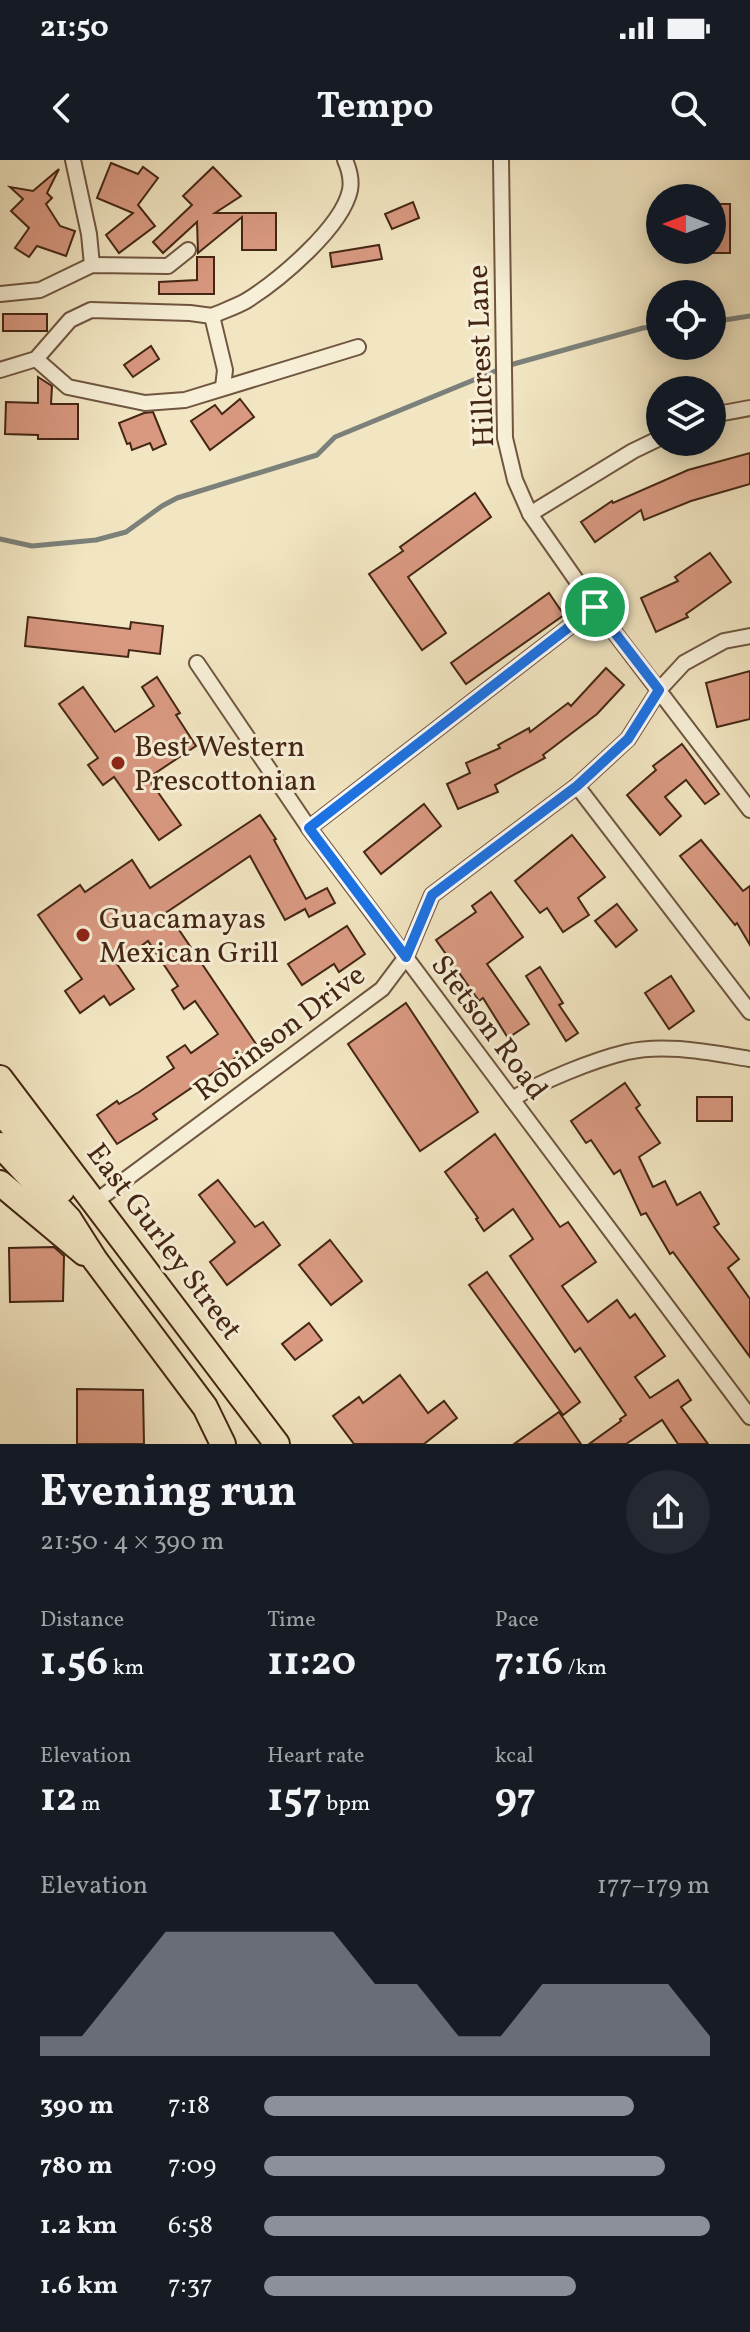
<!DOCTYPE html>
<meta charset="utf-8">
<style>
:root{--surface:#171b24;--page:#242831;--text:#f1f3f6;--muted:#9ea1a6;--accent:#8c9099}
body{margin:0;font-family:Vollkorn,serif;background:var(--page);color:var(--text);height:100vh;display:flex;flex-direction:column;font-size:30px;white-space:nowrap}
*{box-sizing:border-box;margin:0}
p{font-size:26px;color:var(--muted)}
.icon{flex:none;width:44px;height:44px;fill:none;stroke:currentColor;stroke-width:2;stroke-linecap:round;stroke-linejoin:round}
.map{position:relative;height:1284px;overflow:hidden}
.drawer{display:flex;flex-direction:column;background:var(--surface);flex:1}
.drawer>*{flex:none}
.needle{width:52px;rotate:270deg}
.buttons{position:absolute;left:646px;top:24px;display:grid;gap:16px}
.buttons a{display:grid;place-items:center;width:80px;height:80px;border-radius:50%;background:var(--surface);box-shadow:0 4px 20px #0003;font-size:40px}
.pin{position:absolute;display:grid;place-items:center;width:68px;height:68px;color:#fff;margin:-34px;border:4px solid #fff;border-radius:50%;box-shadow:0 2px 8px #0007}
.round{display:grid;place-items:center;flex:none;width:84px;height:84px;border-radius:42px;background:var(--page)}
.overview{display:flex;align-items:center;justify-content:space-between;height:136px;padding:0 40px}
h1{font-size:44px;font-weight:700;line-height:60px}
.stats{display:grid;grid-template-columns:repeat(3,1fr);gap:12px;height:136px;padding:8px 40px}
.stats div{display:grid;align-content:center}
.stats b{font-size:40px;font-weight:700}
.stats small{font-size:22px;font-weight:400}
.stats p{font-size:22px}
.chart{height:224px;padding:16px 40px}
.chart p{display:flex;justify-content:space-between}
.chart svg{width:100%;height:144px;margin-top:8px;fill:var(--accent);opacity:.7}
ul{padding:0 40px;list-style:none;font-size:26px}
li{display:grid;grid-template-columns:128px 96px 1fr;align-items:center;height:60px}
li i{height:20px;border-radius:10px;background:var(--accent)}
.status{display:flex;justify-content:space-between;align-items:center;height:56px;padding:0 40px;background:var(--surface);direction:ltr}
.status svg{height:22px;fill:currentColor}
header{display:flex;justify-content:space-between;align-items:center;height:104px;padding:0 40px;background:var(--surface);font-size:36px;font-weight:700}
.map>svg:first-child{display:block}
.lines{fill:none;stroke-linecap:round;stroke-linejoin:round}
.stream{stroke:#7b817a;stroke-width:5}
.building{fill:#d99981;stroke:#442614;stroke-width:2}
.minor-casing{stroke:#705640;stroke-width:18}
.primary-casing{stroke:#442614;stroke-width:28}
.minor{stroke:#f7efd7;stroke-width:14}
.primary{stroke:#f2e6c2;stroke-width:24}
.route-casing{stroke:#fff;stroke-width:16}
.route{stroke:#1a73e8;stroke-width:10}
.poi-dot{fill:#8f2418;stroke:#f7efd7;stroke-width:3}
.labels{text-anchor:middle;stroke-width:6;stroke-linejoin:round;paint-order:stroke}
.street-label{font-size:30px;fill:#442614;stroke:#f7efd7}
.poi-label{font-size:30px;fill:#442614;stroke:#f7efd7;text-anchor:start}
</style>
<div class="status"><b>21:50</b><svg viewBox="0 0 49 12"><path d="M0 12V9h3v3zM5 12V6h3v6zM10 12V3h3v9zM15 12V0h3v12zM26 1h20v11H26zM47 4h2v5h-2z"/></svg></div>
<header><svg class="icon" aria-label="back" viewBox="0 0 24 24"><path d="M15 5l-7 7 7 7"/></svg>Tempo<svg class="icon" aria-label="search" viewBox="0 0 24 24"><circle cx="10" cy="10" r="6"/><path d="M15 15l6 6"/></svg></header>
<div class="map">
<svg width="750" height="1284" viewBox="0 0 750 1284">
<rect width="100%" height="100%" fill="#f2e6c2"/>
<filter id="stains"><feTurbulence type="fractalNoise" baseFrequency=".0025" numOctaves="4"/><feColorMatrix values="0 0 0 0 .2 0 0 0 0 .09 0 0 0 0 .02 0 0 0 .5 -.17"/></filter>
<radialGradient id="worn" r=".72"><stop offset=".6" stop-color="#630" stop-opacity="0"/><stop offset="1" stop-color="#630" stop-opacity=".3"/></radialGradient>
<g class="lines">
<!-- stream -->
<g class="stream">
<path d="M712 162 750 156"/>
<path d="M0 379 32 386 96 380 126 372 162 346 177 338 317 295 335 277 510 205 643 168 660 166"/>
</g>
</g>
<!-- building -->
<g class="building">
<path d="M111 3 138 14 143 7 158 18 138 45 155 66 119 93 106 75 133 53 97 38Z"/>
<path d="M213 7 241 36 215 53H276V90H242V57L198 93 197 62 163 93 153 82 192 45 183 36Z"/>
<path d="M59 9 47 33 52 38 46 44 60 66 75 71 66 96 37 86 29 97 15 88 29 68 11 51 23 39 10 27 33 31Z"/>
<path d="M413 42 419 58 392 69 385 54Z"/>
<rect x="712" y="44" width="18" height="49"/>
<path d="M379 85 382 99 332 107 330 93Z"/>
<path d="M197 97H214V134H159V122L197 120Z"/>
<rect x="3" y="154" width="44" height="17"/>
<path d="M151 186 159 199 133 217 124 205Z"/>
<path d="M38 217 52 226 51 244H78V279H38V275L5 274 6 242 38 243Z"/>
<path d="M240 239 254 257 210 290 191 261 215 245 222 254Z"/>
<path d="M153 252 166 284 153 290 150 283 132 290 130 283 127 284 119 263 144 253Z"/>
<path d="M750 293V324L691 341 644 360 641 350 595 382 581 362 612 341 613 343 688 310Z"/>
<path d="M475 333 491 357 408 417 446 473 422 490 369 414 403 391 400 387Z"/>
<path d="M710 393 731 422 686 454 688 457 656 472 641 438 678 421 675 417Z"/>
<path d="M549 433 564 455 466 524 451 503Z"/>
<path d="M28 457 130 469 131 462 163 466 160 494 129 490 128 497 25 486Z"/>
<path d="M606 508 624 525 597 554 543 595 545 598 495 625 498 632 458 649 447 624 470 613 466 603 500 588 498 585 529 568 530 572 568 543 571 546Z"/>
<path d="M750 511V559L717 567 706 523Z"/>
<path d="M157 517 180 553 176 555 196 586 148 618 181 665 159 680 114 617 103 625 88 605 98 598 59 544 83 527 115 572 154 546 142 527Z"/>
<path d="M682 584 719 634 705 644 686 620 665 637 681 656 660 675 627 635 656 610 653 606Z"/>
<path d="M424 644 441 666 381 714 364 692Z"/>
<path d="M260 655 276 679 274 680 306 739 327 728 335 743 309 757 305 749 285 760 250 696 167 752 256 884 153 954 157 959 117 984 97 955 117 941 119 944 139 932 174 908 167 897 185 885 191 893 218 874 195 841 184 849 172 830 178 826 148 781 117 804 134 829 110 845 104 836 80 853 65 831 82 819 38 755 80 725 85 732 132 700 150 728Z"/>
<path d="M572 675 605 717 578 738 589 755 563 772 547 748 540 753 515 721Z"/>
<path d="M701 680 743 731 750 726V785L737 763 735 765 680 696Z"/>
<path d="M491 732 523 777 487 804 529 864 508 878 483 838 479 841 436 780 476 752 472 746Z"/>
<path d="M617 744 637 770 616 787 595 761Z"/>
<path d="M347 766 365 794 339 812 334 804 302 825 288 804Z"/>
<path d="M540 807 563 843 559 845 578 873 566 881 526 816Z"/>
<path d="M671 816 694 851 669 869 645 833Z"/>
<path d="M406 843 478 952 420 991 348 884Z"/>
<path d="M625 923 640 945 636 948 660 983 639 997 653 1027 665 1021 677 1045 700 1032 719 1064 714 1067 739 1099 728 1108 750 1139V1197L673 1092 670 1094 646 1053 641 1055 620 1010 614 1014 591 980 586 983 571 961Z"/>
<rect x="697" y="937" width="35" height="24"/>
<path d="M495 974 560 1067 568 1062 596 1102 562 1126 588 1162 617 1140 630 1158 635 1154 665 1196 635 1217 650 1238 678 1220 691 1240 681 1247 708 1284H678L662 1260 626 1284H589L621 1261 620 1259 626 1255 580 1188 575 1192 510 1096 533 1079 513 1049 484 1071 476 1059 478 1058 445 1012Z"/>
<path d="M218 1020 255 1067 263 1062 280 1085 227 1125 210 1102 235 1082 199 1035Z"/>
<path d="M330 1080 362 1121 331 1145 299 1105Z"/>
<path d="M54 1087 64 1096 63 1141 10 1142 9 1088Z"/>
<path d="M487 1112 580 1242 563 1255 469 1125Z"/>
<path d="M309 1163 322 1180 295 1200 282 1184Z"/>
<path d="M400 1215 428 1253 444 1241 457 1258 424 1284H354L333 1256 359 1237 363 1243Z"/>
<path d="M77 1229 143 1230 144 1284H77Z"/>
<path d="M559 1252 581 1284H514Z"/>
</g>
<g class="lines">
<defs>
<g id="minor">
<path d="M73 0 89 74 92 105"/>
<path d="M501 0 505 278 515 320 530 354 595 447 750 650"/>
<path d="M0 134 40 130 92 105 168 106 188 90"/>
<path d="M212 156C223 151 235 147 246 141 278 121 342 68 350 30 352 19 349 9 345 0"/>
<path d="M212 156 225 210 223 227"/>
<path d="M36 199 68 227 145 243 185 240 358 187"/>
<path d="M0 210 36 199 70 160 91 150 190 153 212 156"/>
<path d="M712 255 750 248"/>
<path d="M530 354 633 291 660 278"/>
<path d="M197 503 309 668 750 1257"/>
<path d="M577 626 750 852"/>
<path d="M309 668 595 447"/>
<path d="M512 939C542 921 593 900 627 892 666 883 711 893 750 899"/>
<path d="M95 1042 382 829 406 797 432 735 577 626 628 579 659 530 684 503 724 481 750 476"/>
</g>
<g id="primary">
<path d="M0 918 277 1284"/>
<path d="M0 950 62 1030"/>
<path d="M0 985 69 1059 95 1100 205 1247 223 1284"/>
<path d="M0 1023 84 1093"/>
</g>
</defs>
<!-- minor casing -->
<use href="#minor" class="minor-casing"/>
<!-- primary casing -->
<use href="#primary" class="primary-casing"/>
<!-- minor -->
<use href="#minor" class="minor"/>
<!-- primary -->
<use href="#primary" class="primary"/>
</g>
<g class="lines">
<defs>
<path id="route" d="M595 447 659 530 628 579 577 626 432 735 406 797 309 668Z"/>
</defs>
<!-- route casing -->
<use href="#route" class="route-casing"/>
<!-- route -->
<use href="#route" class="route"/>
</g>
<!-- markers -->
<g class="poi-dot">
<circle cx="118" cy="603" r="8"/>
<circle cx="83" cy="775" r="8"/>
</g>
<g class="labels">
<!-- street labels -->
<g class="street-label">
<text transform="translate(480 196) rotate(-92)" y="10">Hillcrest Lane</text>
<text transform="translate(490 867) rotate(53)" y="10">Stetson Road</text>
<text transform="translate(279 872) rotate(-37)" y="10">Robinson Drive</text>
<text transform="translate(165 1081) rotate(53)" y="10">East Gurley Street</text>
</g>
<!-- poi labels -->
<g class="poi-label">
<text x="134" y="596">Best Western<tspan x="134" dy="34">Prescottonian</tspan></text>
<text x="99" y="768">Guacamayas<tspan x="99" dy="34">Mexican Grill</tspan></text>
</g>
</g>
<rect width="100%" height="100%" filter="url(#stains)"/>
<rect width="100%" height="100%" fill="url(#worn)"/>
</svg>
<div class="buttons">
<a><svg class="needle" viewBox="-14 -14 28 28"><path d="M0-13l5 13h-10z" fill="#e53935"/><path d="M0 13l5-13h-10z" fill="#9ea1a6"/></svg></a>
<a><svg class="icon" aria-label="locate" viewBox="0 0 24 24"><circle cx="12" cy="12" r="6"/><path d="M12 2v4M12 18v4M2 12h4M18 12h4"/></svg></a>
<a><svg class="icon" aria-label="layers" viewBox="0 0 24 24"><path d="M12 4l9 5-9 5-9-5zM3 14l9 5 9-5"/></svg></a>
</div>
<div class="pin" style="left:595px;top:447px;background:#1e9e55"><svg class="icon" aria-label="arrive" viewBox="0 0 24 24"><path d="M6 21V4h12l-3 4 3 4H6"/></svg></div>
</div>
<section class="drawer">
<div class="overview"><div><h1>Evening run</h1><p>21:50 · 4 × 390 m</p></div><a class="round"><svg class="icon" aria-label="share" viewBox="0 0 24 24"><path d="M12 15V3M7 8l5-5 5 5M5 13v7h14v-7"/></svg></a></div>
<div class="stats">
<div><p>Distance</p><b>1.56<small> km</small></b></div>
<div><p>Time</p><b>11:20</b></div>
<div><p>Pace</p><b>7:16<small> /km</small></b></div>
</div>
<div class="stats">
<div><p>Elevation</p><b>12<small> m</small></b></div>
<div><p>Heart rate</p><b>157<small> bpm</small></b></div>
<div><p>kcal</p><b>97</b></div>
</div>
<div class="chart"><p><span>Elevation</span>177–179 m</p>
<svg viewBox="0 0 160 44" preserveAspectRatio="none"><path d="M0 44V38L10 38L20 22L30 6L40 6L50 6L60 6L70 6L80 22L90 22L100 38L110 38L120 22L130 22L140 22L150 22L160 38V44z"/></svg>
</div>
<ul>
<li><b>390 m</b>7:18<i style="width:83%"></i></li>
<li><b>780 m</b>7:09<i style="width:90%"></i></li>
<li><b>1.2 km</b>6:58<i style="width:100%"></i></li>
<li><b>1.6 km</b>7:37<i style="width:70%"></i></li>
</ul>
</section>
